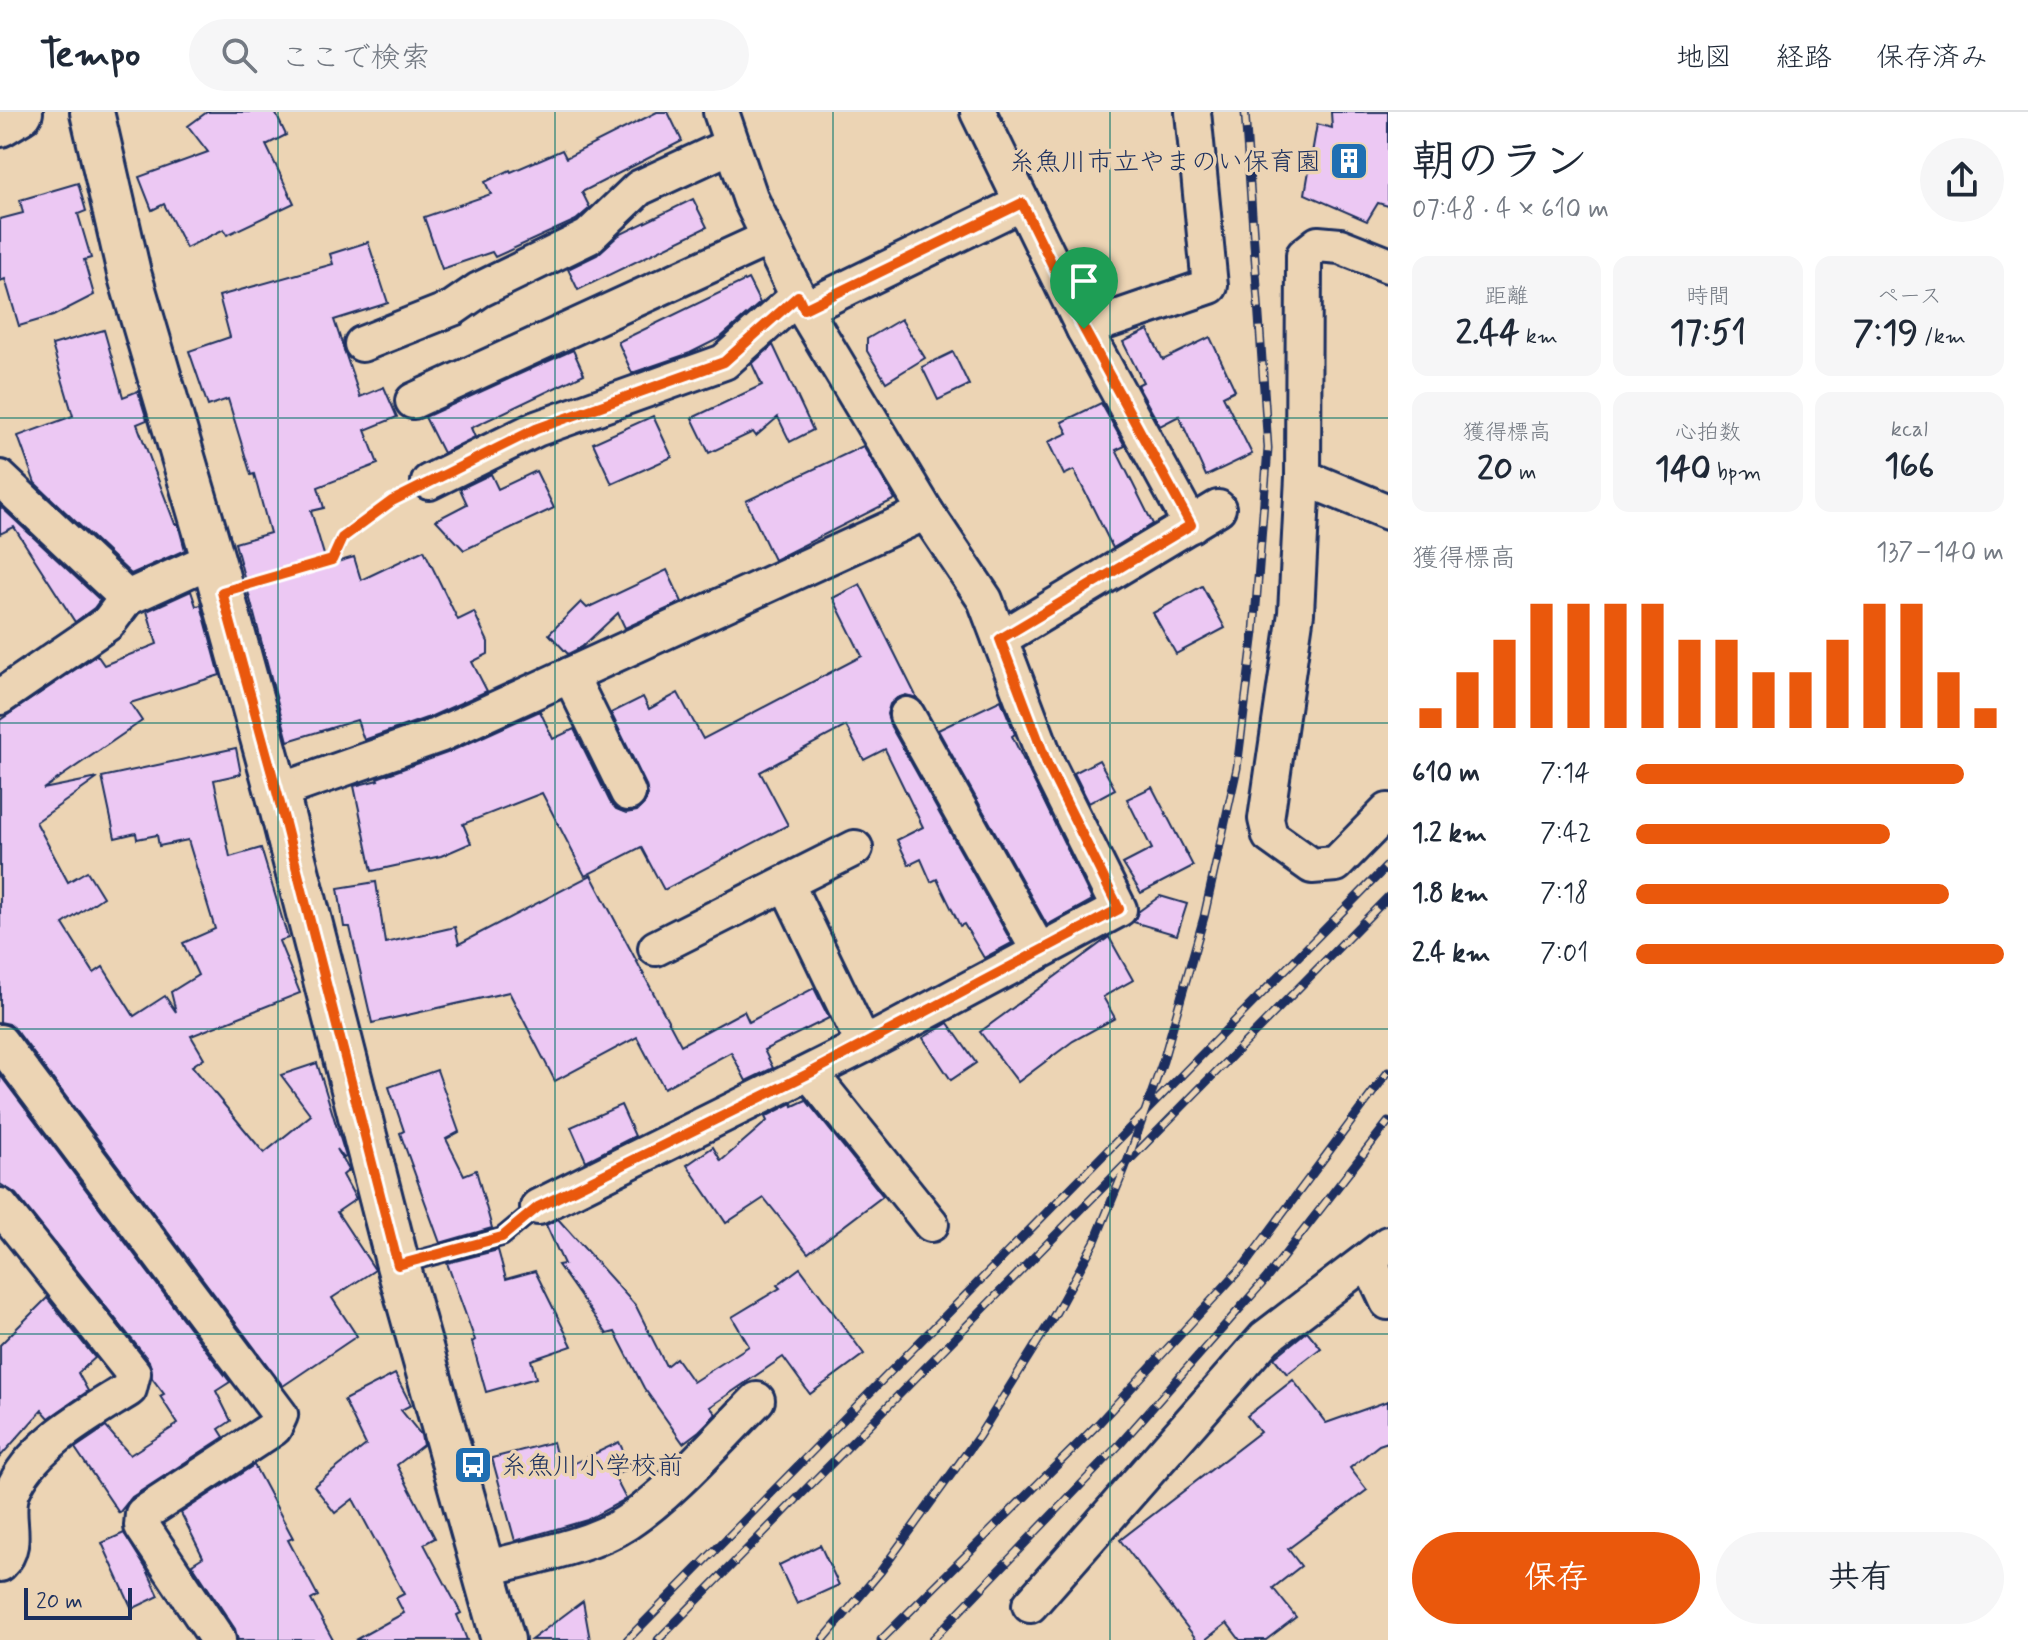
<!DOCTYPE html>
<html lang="ja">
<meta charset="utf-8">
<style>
:root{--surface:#fff;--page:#f6f6f7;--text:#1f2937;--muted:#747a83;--line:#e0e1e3;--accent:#ea580c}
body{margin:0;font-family:Mynerve,"Klee One",sans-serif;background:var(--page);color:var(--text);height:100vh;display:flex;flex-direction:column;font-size:30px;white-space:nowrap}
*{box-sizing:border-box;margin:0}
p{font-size:26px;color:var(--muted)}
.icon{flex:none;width:44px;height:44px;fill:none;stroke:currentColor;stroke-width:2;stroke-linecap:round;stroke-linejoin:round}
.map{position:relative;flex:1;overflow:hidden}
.details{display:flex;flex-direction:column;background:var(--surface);width:640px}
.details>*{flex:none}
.scale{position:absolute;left:24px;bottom:20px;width:108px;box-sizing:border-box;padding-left:8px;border:4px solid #1b2f5e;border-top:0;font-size:22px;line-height:28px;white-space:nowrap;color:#1b2f5e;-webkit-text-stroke:6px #ecd4b4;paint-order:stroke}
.pin{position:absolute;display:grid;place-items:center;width:68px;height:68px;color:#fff;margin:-82px -34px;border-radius:50% 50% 50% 0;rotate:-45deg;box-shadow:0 0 8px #0007}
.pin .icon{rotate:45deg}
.round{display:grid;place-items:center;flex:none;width:84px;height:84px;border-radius:42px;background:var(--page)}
.overview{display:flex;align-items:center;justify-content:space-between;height:136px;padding:0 24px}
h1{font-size:44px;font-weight:800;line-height:60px}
.figures{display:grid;grid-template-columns:repeat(3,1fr);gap:12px;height:136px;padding:8px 24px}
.figures div{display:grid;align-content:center;border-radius:16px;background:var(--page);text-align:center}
.figures b{font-size:34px;font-weight:800}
.figures small{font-size:22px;font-weight:400}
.figures p{font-size:22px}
.chart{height:224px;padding:16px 24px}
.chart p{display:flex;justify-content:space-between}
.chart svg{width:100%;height:144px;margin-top:8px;stroke:var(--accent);stroke-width:6}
.cta{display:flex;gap:16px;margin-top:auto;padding:16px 24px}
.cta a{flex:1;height:92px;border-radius:48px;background:var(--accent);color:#fff;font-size:32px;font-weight:800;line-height:92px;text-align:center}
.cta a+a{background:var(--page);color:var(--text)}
ul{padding:0 24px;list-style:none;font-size:26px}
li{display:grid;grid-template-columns:128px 96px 1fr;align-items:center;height:60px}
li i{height:20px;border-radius:10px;background:var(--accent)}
header{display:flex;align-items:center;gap:48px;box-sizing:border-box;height:112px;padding:0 40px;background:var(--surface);border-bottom:2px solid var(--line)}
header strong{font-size:38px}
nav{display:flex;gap:44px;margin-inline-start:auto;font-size:28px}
.search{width:560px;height:72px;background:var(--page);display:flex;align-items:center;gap:20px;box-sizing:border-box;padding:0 28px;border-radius:44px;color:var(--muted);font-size:30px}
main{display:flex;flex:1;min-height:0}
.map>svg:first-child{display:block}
.building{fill:#ecc8f3;stroke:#1b2f5e;stroke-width:2}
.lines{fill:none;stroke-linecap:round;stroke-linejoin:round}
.service-casing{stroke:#1b2f5e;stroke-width:22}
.minor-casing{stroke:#1b2f5e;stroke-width:40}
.tertiary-casing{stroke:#1b2f5e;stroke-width:48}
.secondary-casing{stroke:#1b2f5e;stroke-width:50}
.path{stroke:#1b2f5e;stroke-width:5;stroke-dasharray:6 6;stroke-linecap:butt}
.service{stroke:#ecd4b4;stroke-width:16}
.minor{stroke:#ecd4b4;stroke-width:34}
.tertiary{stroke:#ecd4b4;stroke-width:42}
.secondary{stroke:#ecd4b4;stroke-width:44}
.rail-casing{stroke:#1b2f5e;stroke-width:9}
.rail{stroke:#ecd4b4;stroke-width:6;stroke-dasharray:18;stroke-linecap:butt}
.route-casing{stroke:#fff;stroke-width:16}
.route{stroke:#ea580c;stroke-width:10}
.grid{fill:none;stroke:#0f766e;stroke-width:2;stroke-opacity:0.55}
.labels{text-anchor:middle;stroke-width:7;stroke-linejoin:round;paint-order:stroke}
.poi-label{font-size:26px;fill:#1b2f5e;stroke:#ecd4b4;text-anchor:end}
</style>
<header>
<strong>Tempo</strong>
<div class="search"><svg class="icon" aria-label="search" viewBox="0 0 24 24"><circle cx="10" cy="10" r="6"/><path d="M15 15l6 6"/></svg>ここで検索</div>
<nav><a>地図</a><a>経路</a><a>保存済み</a></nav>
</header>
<main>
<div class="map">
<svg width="1388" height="1528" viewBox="0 0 1388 1528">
<rect width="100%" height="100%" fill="#ecd4b4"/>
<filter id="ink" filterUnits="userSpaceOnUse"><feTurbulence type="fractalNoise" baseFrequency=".0125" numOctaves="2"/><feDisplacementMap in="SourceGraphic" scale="16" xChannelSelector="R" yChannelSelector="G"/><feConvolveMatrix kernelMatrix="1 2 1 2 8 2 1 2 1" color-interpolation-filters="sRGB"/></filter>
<g filter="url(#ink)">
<!-- building -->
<g class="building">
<path d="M207 0H275L286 23 266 33 294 91 227 123 224 117 186 136 164 92 152 98 139 65 208 40 188 14Z"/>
<path d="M657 0H668L682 29 582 80 590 96 576 108 495 145 492 140 442 157 424 105 491 82 485 70 510 58 511 60 562 38 566 46Z"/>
<path d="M1331 0H1388V94L1378 91 1367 109 1305 82 1317 12 1332 16Z"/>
<path d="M78 71 86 99 78 102 91 146 84 148 94 183 53 204 19 214 5 167 0 169V107L23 101 20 88Z"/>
<path d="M693 87 707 115 578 178 568 157 597 143 619 123Z"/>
<path d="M368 130 388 191 334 208 360 285 384 275 397 305 365 318 378 352 318 375 324 396 311 399 327 453 354 445 361 468 424 438 458 508 474 500 488 530V542L472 550 487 579 432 604 364 628 357 608 288 629 235 431 270 421 254 362 251 363 228 287 208 294 189 239 230 225 219 184 333 152 330 142Z"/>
<path d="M748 167 760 191 720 226 690 241 632 261 618 230Z"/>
<path d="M901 207 925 246 886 270 867 239V227Z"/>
<path d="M104 218 123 285 138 279 147 308 137 312 175 412H178L185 438 131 462 35 371 18 324 73 304 52 233Z"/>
<path d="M1148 218 1163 248 1210 225 1235 278 1223 284 1252 342 1206 364 1179 304 1160 314 1137 273 1143 270 1123 230Z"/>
<path d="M773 233 813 318 790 330 778 305 756 324 753 320 709 341 692 306 762 273 752 252Z"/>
<path d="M573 238 584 262 471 316 475 325 443 341 425 305Z"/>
<path d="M953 240 969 273 938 288 922 255Z"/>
<path d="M1101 291 1125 334 1116 338 1153 412 1113 436 1074 358 1064 363 1048 330 1068 321 1062 310Z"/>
<path d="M653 304 672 345 612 372 593 331Z"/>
<path d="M863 334 895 387 774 448 746 389Z"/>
<path d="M536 359 554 396 464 438 436 408 467 392 460 377 491 362 498 377Z"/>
<path d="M0 394 100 488 94 496 75 510 14 415 0 422Z"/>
<path d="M667 458 682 490 625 516 618 501 582 535 568 542 549 522 581 490 587 496Z"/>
<path d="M860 472 917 586 906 583 897 586 890 592 887 602 890 613 1012 831 984 846 964 812 960 814 937 767 931 770 921 747 909 753 897 728 923 715 885 637 864 648 846 614 760 660 788 713 664 778 641 735 585 764 542 681 463 712 471 731 441 744 372 759 354 674 378 668 377 666 447 641 540 599 553 627 574 617 610 690 616 697 626 701 637 699 645 691 648 683 646 673 611 601 643 585 649 597 678 581 703 627 862 544 833 486Z"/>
<path d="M1202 474 1225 516 1176 542 1153 501Z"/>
<path d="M191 479 196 494 201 493 220 563 130 591 142 609 43 677 98 666 36 710 68 770 87 759 103 785 63 812 94 861 103 855 134 904 165 884 176 900 171 880 198 863 183 831 215 817 188 728 159 734 157 723 137 727 136 721 115 726 102 665 236 636 241 662 214 668 230 745 261 736 288 826 279 829 300 881 191 924 204 946 192 954 264 1041 311 1003 281 963 317 951 346 1045 344 1046 337 1037 349 1058 343 1063 356 1087 337 1100 375 1158 332 1186 357 1224 283 1274 16 918 9 912 0 910V608L97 543 104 553 157 532 147 499Z"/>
<path d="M1001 588 1015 622 1012 624 1092 788 1047 813 938 618Z"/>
<path d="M1099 648 1115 677 1089 691 1074 661Z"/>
<path d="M1152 675 1193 754 1141 781 1123 752 1152 737 1127 687Z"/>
<path d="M591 763 681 933 744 899 749 910 814 876 829 906 764 938 773 956 746 969 731 940 664 976 637 925 555 969 509 880 372 911 350 815H344L338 776 376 770 385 831 455 815 459 832Z"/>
<path d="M1160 784 1187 792 1177 823 1133 810 1138 800Z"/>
<path d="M1109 825 1133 868 1103 885 1115 906 1073 929 1018 970 980 920Z"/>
<path d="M948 911 976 951 951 968 923 926Z"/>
<path d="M437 958 459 1020 446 1027 464 1063 476 1058 492 1116 440 1131 400 1021 404 1019 389 975Z"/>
<path d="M0 963 230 1270 216 1279 231 1309 219 1317 224 1325 132 1385 119 1401 75 1336 106 1315 130 1343 178 1312 160 1284 164 1282 152 1266 149 1249 16 1082 0 1072Z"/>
<path d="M806 988 883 1084 808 1141 764 1086 726 1111 687 1053 713 1035 721 1049 767 1009 765 1005 792 991 793 994Z"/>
<path d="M621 993 635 1024 586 1049 571 1015Z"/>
<path d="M558 1107 636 1194 666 1254 676 1246 693 1270 749 1234 732 1205 780 1176 777 1173 800 1156 864 1242 810 1282 783 1245 710 1295 716 1302 699 1319 683 1331 644 1276 615 1220 607 1222 558 1153 564 1152 546 1113Z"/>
<path d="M498 1138 506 1167 535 1159 572 1234 531 1248 536 1266 486 1280 472 1230 475 1228 447 1151Z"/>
<path d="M47 1186 95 1246 78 1261 88 1279 49 1306 42 1298 0 1345V1233Z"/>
<path d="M1307 1219 1321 1236 1287 1262 1274 1246Z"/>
<path d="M395 1262 411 1293 401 1298 421 1323 423 1333 397 1353 435 1426 424 1432 461 1501 457 1503 467 1528H355L404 1501 396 1486 404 1482 353 1387 335 1401 314 1374 366 1333 344 1288Z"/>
<path d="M1293 1268 1326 1311 1388 1289V1330L1379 1333 1350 1356 1367 1378 1288 1437 1301 1454 1273 1476 1296 1505 1266 1528H1240L1227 1511 1205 1528H1197L1120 1428 1260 1320 1247 1304Z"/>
<path d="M553 1330 560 1358 619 1330 631 1355 614 1364 626 1387 587 1408 515 1429 492 1346Z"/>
<path d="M254 1353 293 1426 288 1428 318 1484 311 1488 333 1528H238L235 1517 192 1452 203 1445 181 1401Z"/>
<path d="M124 1421 147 1458 159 1484 132 1497 102 1431Z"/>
<path d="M820 1433 839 1473 797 1492 779 1453Z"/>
<path d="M583 1489 590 1528H531Z"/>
</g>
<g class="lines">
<defs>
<path id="service" d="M399 1153 502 1125 538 1095"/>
<g id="minor">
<path d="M978 0 1084 217 1191 413"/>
<path d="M1388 153 1340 134 1318 132 1304 143 1303 365 1296 501 1266 707 1270 724 1312 754 1336 752 1388 699"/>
<path d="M804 197 1022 91"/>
<path d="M1084 217 1210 174 1193 0"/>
<path d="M362 232 453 196 479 178 588 125 639 76 732 33"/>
<path d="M413 289 769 126"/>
<path d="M1303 365 1388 400"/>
<path d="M0 366 127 486"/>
<path d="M429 370 536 317 724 250 798 184"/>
<path d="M1000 527 1218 396"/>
<path d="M570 563 628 681"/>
<path d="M0 585 108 511 127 486 213 447"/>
<path d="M907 603 1039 839"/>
<path d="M277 680 439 623 926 400"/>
<path d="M787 773 864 933"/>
<path d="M656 836 855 736"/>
<path d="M0 930 280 1303 274 1316 143 1402 142 1414 218 1528"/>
<path d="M810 961 931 1112"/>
<path d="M0 1094 133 1261 129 1277C88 1303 31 1333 12 1380 3 1405 21 1432 0 1452"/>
<path d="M538 1095 864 933 1119 797 1048 654 985 488 926 400 804 197 751 88 721 0"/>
<path d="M1369 1149 1388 1190"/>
<path d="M485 1457C527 1445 590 1435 626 1411 671 1382 719 1326 757 1288"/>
<path d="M1030 1493 1265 1226 1388 1132"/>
</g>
<path id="tertiary" d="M92 0 129 161 213 447 277 680 398 1153 503 1528"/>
<path id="secondary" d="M0 12 20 0"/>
</defs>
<!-- service casing -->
<use href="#service" class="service-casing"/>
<!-- minor casing -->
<use href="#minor" class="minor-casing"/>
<!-- tertiary casing -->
<use href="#tertiary" class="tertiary-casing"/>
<!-- secondary casing -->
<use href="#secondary" class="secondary-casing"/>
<!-- path -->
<path class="path" d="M256 470 332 448 342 426 400 385"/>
<!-- service -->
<use href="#service" class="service"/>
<!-- minor -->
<use href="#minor" class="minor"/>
<!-- tertiary -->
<use href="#tertiary" class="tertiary"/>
<!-- secondary -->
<use href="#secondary" class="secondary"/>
<defs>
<g id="rail">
<path d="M627 1528 1388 753"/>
<path d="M658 1528 1388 785"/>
<path d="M823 1528 881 1459 979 1324 1055 1202 1095 1129 1125 1056 1163 949 1204 805 1237 656 1254 520 1268 336 1245 0"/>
<path d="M881 1528 1098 1312 1246 1151 1388 960"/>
<path d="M932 1528 1120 1332 1266 1167 1388 1010"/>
</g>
</defs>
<!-- rail casing -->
<use href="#rail" class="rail-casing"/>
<!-- rail -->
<use href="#rail" class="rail"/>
</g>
</g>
<g class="lines" filter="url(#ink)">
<defs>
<path id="route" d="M1022 91 1084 217 1191 413 1000 527 1048 654 1119 797 810 961 538 1095 502 1125 398 1153 277 680 222 480 332 448 342 426 392 389 536 317 724 250 798 184 804 197Z"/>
</defs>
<!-- route casing -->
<use href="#route" class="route-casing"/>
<!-- route -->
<use href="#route" class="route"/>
</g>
<!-- grid -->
<path class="grid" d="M278 0V1528M555 0V1528M833 0V1528M1110 0V1528M0 306H1388M0 611H1388M0 917H1388M0 1222H1388"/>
<!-- icons -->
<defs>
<symbol id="building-square" viewBox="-11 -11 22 22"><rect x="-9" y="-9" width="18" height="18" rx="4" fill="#1f6fb2" stroke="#ecd4b4"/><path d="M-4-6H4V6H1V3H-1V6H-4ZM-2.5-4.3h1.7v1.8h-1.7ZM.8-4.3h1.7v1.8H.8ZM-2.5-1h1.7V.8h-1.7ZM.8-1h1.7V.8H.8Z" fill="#fff"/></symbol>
<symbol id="bus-square" viewBox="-11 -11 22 22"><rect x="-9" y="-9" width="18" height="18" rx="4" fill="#1f6fb2" stroke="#ecd4b4"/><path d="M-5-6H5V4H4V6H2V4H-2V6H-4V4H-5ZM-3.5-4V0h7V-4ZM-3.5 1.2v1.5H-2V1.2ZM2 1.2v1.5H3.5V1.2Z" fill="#fff"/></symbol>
</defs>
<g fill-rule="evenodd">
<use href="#building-square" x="1327" y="27" width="44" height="44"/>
<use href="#bus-square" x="451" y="1331" width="44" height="44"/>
</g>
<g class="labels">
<!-- poi labels -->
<g class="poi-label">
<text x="1321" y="58">糸魚川市立やまのい保育園</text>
<text x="501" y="1362" text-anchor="start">糸魚川小学校前</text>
</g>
</g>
</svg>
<div class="scale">20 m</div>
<div class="pin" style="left:1084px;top:217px;background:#1e9e55"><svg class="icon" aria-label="arrive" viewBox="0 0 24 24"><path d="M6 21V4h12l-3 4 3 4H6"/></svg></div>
</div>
<section class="details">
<div class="overview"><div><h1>朝のラン</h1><p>07:48 · 4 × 610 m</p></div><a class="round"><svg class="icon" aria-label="share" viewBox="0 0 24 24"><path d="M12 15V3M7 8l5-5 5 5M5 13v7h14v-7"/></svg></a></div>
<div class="figures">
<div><p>距離</p><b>2.44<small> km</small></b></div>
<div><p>時間</p><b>17:51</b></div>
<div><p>ペース</p><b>7:19<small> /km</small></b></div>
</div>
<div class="figures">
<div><p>獲得標高</p><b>20<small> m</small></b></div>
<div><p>心拍数</p><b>140<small> bpm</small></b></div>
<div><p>kcal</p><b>166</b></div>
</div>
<div class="chart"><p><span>獲得標高</span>137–140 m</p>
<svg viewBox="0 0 160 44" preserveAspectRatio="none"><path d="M5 44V38M15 44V27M25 44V17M35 44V6M45 44V6M55 44V6M65 44V6M75 44V17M85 44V17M95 44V27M105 44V27M115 44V17M125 44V6M135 44V6M145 44V27M155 44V38"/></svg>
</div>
<ul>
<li><b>610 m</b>7:14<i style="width:89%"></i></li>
<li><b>1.2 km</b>7:42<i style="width:69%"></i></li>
<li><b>1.8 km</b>7:18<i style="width:85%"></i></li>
<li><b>2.4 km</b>7:01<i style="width:100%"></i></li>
</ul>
<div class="cta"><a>保存</a><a>共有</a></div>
</section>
</main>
